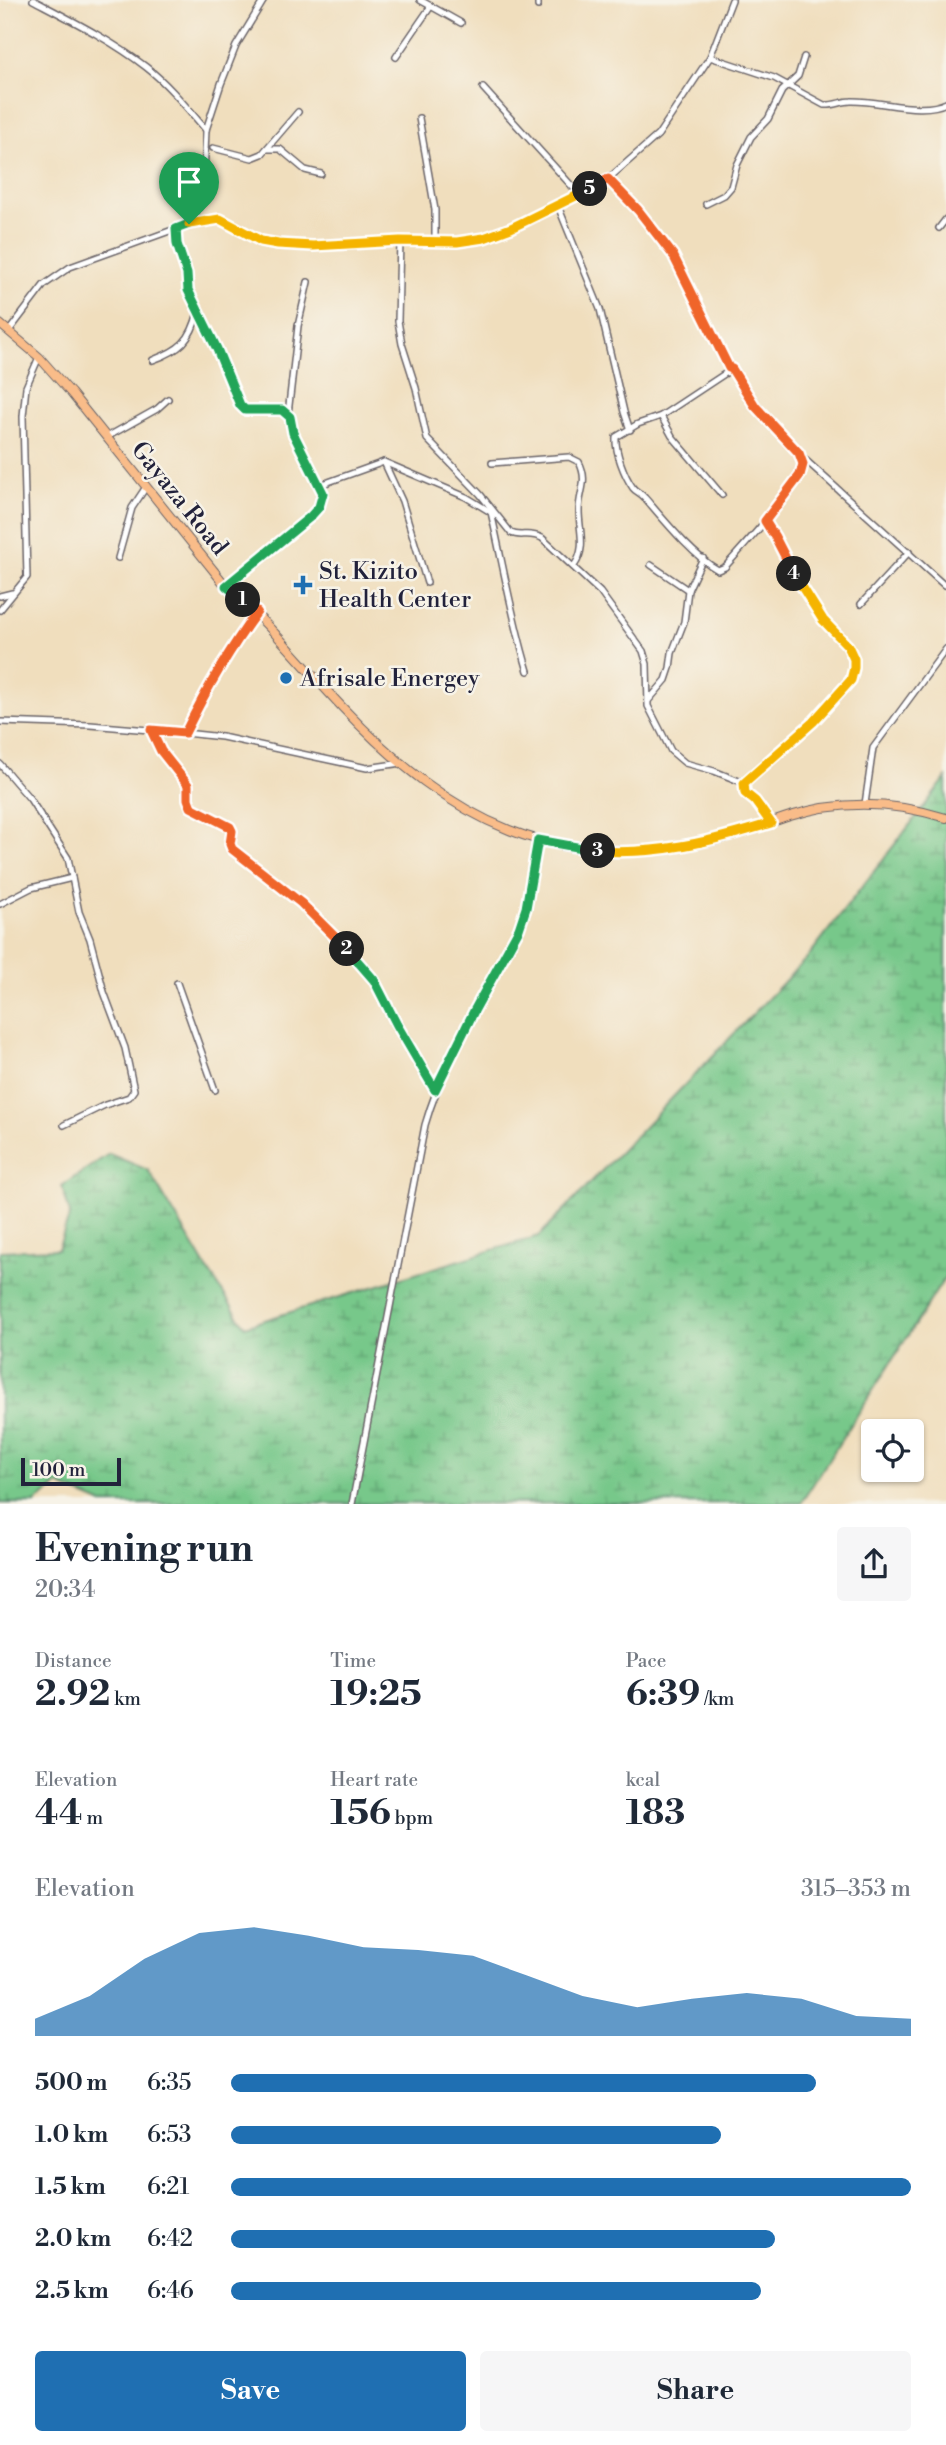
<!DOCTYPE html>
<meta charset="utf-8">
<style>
:root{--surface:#fff;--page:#f6f6f7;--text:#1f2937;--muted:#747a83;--accent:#1f6fb2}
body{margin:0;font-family:"Libre Bodoni",serif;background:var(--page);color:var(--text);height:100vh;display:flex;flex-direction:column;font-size:26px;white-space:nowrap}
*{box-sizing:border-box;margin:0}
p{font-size:23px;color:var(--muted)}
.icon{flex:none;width:38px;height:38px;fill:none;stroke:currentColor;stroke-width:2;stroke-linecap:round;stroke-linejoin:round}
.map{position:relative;height:1504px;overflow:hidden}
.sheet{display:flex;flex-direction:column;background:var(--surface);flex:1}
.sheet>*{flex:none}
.tools{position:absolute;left:861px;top:1419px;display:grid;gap:14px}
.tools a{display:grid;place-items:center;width:63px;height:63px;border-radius:7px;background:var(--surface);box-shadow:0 2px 5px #0004;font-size:35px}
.scale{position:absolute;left:21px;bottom:18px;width:100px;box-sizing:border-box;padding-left:7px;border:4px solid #22223b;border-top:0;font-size:19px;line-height:24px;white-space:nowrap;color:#22223b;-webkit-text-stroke:5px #f7f3e8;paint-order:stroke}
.pin{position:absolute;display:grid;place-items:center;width:60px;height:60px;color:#fff;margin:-72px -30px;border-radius:50% 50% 50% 0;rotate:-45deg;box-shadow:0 0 7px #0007}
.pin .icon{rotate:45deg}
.km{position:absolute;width:35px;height:35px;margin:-18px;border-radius:50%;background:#222;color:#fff;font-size:19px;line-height:35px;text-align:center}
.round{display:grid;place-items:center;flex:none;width:74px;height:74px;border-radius:7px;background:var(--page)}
.overview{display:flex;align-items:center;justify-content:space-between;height:119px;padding:0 35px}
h1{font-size:38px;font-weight:800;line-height:52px}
.stats{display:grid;grid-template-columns:repeat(3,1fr);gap:10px;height:119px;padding:7px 35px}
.stats div{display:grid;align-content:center}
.stats b{font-size:35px;font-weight:800}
.stats small{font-size:19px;font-weight:400}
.stats p{font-size:19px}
.chart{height:196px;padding:14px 35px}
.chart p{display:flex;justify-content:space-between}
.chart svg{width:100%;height:126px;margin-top:7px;fill:var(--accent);opacity:.7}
.button{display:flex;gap:14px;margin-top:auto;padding:14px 35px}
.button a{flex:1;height:80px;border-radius:7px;background:var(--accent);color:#fff;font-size:28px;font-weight:800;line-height:80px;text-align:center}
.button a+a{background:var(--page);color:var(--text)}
ul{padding:0 35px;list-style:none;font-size:23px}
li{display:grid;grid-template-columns:112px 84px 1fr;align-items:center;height:52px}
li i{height:18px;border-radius:9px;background:var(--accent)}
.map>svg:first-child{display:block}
.wetland{fill:url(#wetland-marsh);stroke:#4c7562;stroke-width:2}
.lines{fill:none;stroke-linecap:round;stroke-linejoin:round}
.street-casing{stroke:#6a6468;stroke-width:8}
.primary-casing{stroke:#6a6468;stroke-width:10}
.street{stroke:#fff;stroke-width:5}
.primary{stroke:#f9bc89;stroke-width:8}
.split-1-casing{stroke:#fff;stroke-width:14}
.split-2-casing{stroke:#fff;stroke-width:14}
.split-3-casing{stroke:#fff;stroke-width:14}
.split-4-casing{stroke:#fff;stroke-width:14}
.split-5-casing{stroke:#fff;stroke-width:14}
.split-6-casing{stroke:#fff;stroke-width:14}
.split-1{stroke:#22a559;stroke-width:9}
.split-2{stroke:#f0652b;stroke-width:9}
.split-3{stroke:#22a559;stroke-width:9}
.split-4{stroke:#f5b400;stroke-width:9}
.split-5{stroke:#f0652b;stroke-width:9}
.split-6{stroke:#f5b400;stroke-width:9}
.poi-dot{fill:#1f6fb2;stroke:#f7f3e8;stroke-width:2.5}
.labels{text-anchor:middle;stroke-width:5;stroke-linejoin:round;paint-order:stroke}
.street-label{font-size:24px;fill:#22223b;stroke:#f7f3e8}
.poi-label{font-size:24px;fill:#22223b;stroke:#f7f3e8;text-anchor:start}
</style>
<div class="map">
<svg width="946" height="1504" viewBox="0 0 946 1504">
<defs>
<pattern id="wetland-marsh" width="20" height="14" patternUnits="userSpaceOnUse" patternTransform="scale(1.75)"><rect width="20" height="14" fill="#77c88a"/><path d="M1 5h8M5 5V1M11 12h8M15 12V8" fill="none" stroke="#61a272"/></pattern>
</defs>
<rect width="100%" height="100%" fill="#f7f3e8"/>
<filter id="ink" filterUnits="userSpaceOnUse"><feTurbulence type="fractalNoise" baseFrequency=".0143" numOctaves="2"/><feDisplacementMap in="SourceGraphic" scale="14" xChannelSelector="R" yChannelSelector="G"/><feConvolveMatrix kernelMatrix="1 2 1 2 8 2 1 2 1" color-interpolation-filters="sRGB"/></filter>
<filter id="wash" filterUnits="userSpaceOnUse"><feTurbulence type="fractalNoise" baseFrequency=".00686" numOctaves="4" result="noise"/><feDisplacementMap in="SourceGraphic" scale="28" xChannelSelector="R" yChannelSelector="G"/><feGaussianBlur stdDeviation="1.57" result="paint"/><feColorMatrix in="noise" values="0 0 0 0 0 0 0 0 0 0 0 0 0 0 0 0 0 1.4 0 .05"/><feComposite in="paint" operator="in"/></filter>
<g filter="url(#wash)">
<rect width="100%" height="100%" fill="#f0debd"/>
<!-- wetland -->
<path class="wetland" d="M946 778V1276L801 1503 103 1504 58 1485 35 1503H0V1251L58 1249 70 1214 62 1186 109 1154 148 1170 208 1270 245 1326 539 1236 807 958Z"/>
</g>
<g filter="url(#ink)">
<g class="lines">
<defs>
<g id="street">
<path d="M33 0C71 20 111 40 146 67 168 84 188 109 206 130"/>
<path d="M420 0 461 23"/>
<path d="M538 6V0"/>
<path d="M396 57 431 6"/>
<path d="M710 57 774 78 824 105C834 106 842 101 851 101 879 100 922 115 946 103"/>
<path d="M483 88 579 194"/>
<path d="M419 118 435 210V241"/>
<path d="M213 148 252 158 262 154 298 112"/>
<path d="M267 149H280L305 170 321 174"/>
<path d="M608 179 638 210 673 255 729 367 732 369C748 394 763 417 784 438 791 445 803 453 803 464 804 482 739 551 725 567L718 570C693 556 664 520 645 498 641 493 636 492 633 488 624 475 615 452 616 437L638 424 661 416 732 369"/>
<path d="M706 204 724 195 731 187 737 165 751 137 768 119 782 91 798 76 804 57"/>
<path d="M558 206 600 309 624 412 630 430"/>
<path d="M189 224 203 200 206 130 221 84 236 46 264 0"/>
<path d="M939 228 946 219"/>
<path d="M176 229 177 244 187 274 188 290 217 349 240 405 245 410H282L290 417 293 433 323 493 319 507 310 517 226 586"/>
<path d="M400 241 398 321 402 344 416 388 427 439 480 494 511 533C521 538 528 531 542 538L600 592 643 651 647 664 648 706 671 751 685 763 714 771 744 783 745 793 755 801 771 823"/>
<path d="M9 331 44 285 70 267 189 224 220 219 261 241 278 244 313 246 400 241 471 240 484 238 528 221 608 179 658 135 710 57 732 0"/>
<path d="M153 360C180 350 191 341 198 312"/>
<path d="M288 414 298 326 308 282"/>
<path d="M661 416 672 436 722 495"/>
<path d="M107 437 157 409 168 399"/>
<path d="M801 456 944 585"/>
<path d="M384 462 402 501 427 583"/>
<path d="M492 463 569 457 579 462C589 482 579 491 579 511 579 531 587 548 574 566"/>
<path d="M320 485 384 462 466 497 494 514"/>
<path d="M491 512C503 565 512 619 528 671"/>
<path d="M118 558 132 508 146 487"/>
<path d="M651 565 688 590"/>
<path d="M0 596 12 593"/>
<path d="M861 604 909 552"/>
<path d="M0 610 27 577 23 416 26 387 39 357"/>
<path d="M648 701 666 680 670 668 672 653 684 622 688 590 703 558"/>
<path d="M0 722 90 725 185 733 222 737 367 768 402 763"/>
<path d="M151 730 161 751 188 785V799L191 807 230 827 232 831 230 844 232 849 301 903 365 968 374 980 397 1025 435 1090"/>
<path d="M185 733C206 690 229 650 257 612"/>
<path d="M0 764 30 799 68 858 79 912 90 939 104 992 125 1048 134 1090 129 1097 105 1105 64 1125"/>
<path d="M744 783C768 761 852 696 854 667 855 646 833 633 822 618 810 602 796 582 787 564 780 549 774 535 765 521"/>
<path d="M865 804 873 748 946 649"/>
<path d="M0 904 31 888 72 878"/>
<path d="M177 983 215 1090"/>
<path d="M352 1504 425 1125C445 1055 486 994 519 929L526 908 538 840"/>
</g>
<path id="primary" d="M0 324 39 357 71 393 226 586C269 623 304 667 343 708 450 821 557 877 715 840 740 834 765 824 790 816 841 800 895 802 946 818"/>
</defs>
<!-- street casing -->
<use href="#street" class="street-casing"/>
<!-- primary casing -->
<use href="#primary" class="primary-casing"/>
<!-- street -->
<use href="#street" class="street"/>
<!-- primary -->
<use href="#primary" class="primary"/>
</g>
</g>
<g class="lines" filter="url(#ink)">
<defs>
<path id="split-1" d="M189 224 176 229 177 244 187 274 188 290 217 349 240 405 245 410H282L290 417 293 433 323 493 319 507 310 517 226 586 243 600"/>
<path id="split-2" d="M243 600 257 612C229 650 206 690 185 733L151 730 161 751 188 785V799L191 807 230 827 232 831 230 844 232 849 301 903 347 949"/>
<path id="split-3" d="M347 949 374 980 397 1025 435 1090 474 1011 519 929 526 908 538 840 598 851"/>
<path id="split-4" d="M598 851C659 855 713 841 771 823L755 801 745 793 744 783 813 722 851 680 854 668V659L848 646 823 620 794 574"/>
<path id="split-5" d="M590 189 608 179 638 210 673 255 729 368 732 369 755 406 799 453 803 464 800 475 765 521 775 537 794 574"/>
<path id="split-6" d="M189 224 220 219 261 241 278 244 313 246 400 241 457 242 484 238 511 228 590 189"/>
</defs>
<!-- split-1 casing -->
<use href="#split-1" class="split-1-casing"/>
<!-- split-2 casing -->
<use href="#split-2" class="split-2-casing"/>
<!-- split-3 casing -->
<use href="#split-3" class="split-3-casing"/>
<!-- split-4 casing -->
<use href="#split-4" class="split-4-casing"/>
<!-- split-5 casing -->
<use href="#split-5" class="split-5-casing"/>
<!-- split-6 casing -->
<use href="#split-6" class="split-6-casing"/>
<!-- split-1 -->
<use href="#split-1" class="split-1"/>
<!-- split-2 -->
<use href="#split-2" class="split-2"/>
<!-- split-3 -->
<use href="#split-3" class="split-3"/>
<!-- split-4 -->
<use href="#split-4" class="split-4"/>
<!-- split-5 -->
<use href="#split-5" class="split-5"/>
<!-- split-6 -->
<use href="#split-6" class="split-6"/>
</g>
<!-- markers -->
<g class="poi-dot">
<path d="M299.5 574.5h7v7h7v7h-7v7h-7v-7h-7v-7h7z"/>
<circle cx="286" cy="678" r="7"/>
</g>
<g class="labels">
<!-- street labels -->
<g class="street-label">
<text transform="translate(180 498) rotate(51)" y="8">Gayaza Road</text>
</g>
<!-- poi labels -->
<g class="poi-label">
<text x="319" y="579">St. Kizito<tspan x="319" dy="28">Health Center</tspan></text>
<text x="300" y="686">Afrisale Energey</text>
</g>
</g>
</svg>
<div class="tools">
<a><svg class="icon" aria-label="locate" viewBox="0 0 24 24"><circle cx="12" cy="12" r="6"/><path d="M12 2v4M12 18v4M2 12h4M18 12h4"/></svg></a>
</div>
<div class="scale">100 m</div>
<div class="pin" style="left:189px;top:224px;background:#1e9e55"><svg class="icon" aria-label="arrive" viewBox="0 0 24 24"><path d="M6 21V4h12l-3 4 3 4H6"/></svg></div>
<b class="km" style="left:243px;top:600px">1</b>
<b class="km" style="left:347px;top:949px">2</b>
<b class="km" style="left:598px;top:851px">3</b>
<b class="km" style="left:794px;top:574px">4</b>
<b class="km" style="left:590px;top:189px">5</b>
</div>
<section class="sheet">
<div class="overview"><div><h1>Evening run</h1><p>20:34</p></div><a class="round"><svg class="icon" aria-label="share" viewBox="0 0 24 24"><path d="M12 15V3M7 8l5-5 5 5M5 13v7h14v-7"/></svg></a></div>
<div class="stats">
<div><p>Distance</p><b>2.92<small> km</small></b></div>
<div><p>Time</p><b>19:25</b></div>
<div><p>Pace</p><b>6:39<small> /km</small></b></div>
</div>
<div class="stats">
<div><p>Elevation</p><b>44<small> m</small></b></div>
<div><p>Heart rate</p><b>156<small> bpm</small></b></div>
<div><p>kcal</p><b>183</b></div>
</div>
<div class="chart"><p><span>Elevation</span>315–353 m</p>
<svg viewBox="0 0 160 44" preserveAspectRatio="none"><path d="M0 44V38L10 30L20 17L30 8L40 6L50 9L60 13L70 14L80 16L90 23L100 30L110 34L120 31L130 29L140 31L150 37L160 38V44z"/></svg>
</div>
<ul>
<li><b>500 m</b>6:35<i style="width:86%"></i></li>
<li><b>1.0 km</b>6:53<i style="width:72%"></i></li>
<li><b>1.5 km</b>6:21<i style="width:100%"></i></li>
<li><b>2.0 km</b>6:42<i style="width:80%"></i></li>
<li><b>2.5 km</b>6:46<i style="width:78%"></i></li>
</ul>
<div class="button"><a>Save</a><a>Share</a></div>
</section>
